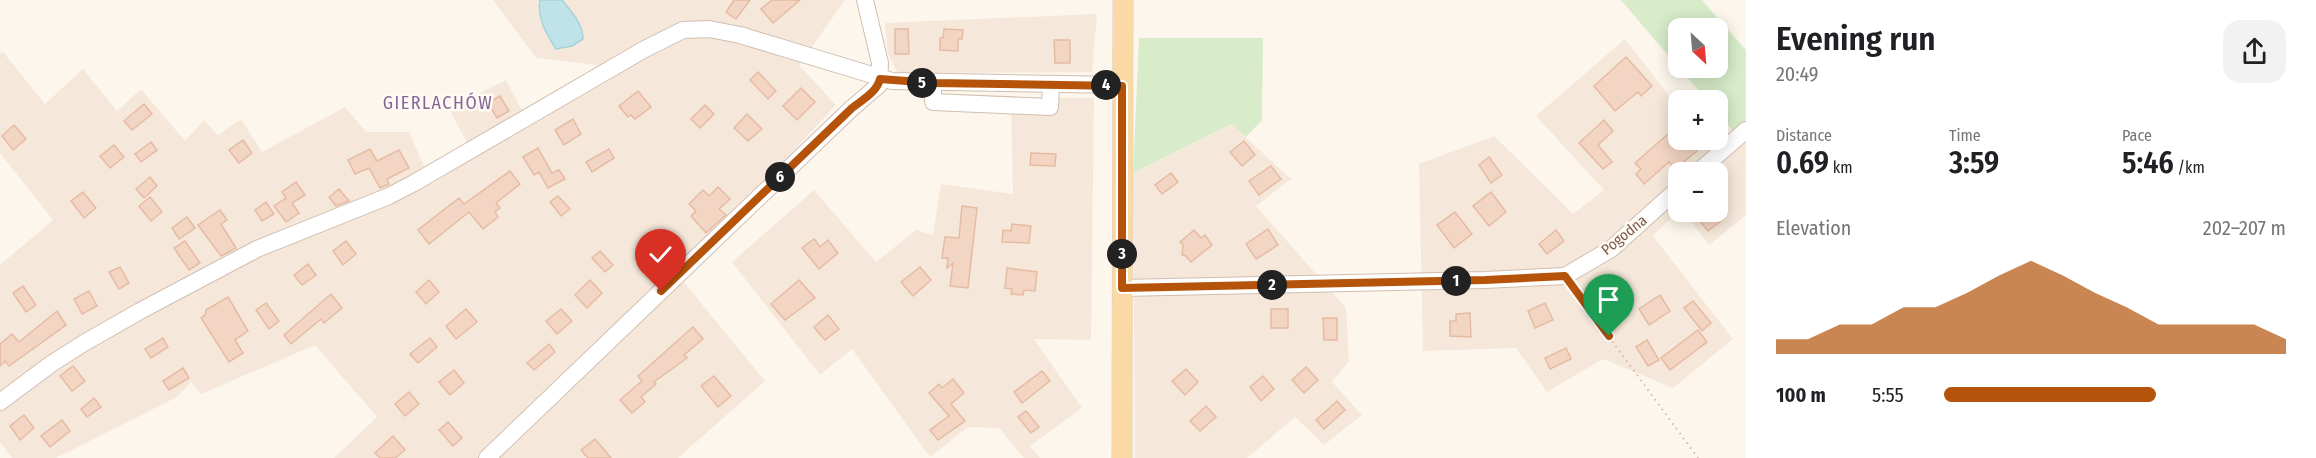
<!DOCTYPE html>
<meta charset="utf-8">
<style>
:root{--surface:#fff;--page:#f2f2f2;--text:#202124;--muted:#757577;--accent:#b45309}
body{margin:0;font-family:"Fira Sans Condensed",sans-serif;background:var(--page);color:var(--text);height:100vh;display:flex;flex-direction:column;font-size:22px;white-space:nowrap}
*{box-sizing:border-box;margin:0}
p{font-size:20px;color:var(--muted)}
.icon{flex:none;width:33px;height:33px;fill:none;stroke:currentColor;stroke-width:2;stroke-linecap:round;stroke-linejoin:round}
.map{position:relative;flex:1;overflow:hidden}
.drawer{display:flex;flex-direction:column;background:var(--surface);width:570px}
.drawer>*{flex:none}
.needle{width:39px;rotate:154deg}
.buttons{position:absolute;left:1668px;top:18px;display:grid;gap:12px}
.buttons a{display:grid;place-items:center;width:60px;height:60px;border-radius:12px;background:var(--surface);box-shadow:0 3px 15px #0003;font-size:30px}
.pin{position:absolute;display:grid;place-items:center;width:51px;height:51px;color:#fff;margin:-62px -26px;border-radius:50% 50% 50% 0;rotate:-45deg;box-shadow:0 0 6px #0007}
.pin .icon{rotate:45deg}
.km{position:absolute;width:30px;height:30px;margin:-15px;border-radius:50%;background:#222;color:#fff;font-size:16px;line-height:30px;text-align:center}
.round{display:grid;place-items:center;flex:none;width:63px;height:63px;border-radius:18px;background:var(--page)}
.headline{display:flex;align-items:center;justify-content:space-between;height:102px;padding:0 30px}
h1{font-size:33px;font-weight:600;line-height:45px}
.figures{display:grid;grid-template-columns:repeat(3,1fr);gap:9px;height:102px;padding:6px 30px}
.figures div{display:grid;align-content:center}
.figures b{font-size:30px;font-weight:600}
.figures small{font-size:16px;font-weight:400}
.figures p{font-size:16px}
.chart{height:168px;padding:12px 30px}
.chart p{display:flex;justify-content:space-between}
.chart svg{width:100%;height:108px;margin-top:6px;fill:var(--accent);opacity:.7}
ul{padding:0 30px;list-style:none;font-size:20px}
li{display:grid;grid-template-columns:96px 72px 1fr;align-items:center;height:45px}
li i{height:15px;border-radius:8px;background:var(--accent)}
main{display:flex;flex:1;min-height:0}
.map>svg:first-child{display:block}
.residential{fill:#f5e8da}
.green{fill:#d8ecc9}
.water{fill:#bfe3e8;stroke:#a5d3da;stroke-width:1.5}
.building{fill:#f3d5c3;stroke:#e6bba3;stroke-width:1.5}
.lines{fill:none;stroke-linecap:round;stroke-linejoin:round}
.minor-casing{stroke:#d1beb0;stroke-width:18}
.major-casing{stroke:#dad1cd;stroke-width:21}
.path{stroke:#d9b8a5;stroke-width:2;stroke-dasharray:1.5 4.5;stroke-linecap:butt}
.minor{stroke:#fff;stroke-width:16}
.major{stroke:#fbd9a5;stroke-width:20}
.route-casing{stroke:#fff;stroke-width:12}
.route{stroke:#b45309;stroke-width:8}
.labels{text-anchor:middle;stroke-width:5;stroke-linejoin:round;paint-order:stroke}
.street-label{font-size:15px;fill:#7a5c4d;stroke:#fffaf3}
.quarter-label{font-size:18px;letter-spacing:1.5px;fill:#846695;stroke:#fffaf3}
</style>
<main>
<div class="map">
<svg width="1746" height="458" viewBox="0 0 1746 458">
<rect width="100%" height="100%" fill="#fdf6ec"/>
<!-- residential -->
<g class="residential">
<path d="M493 0H845L799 65 836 105 740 208 673 269 765 381 678 458H334L377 417 315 345 201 394 191 382 177 397 56 458H12L0 442V265L53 220 0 153V54L3 52 45 104 83 69 117 111 141 89 185 141 204 120 218 135 241 119 262 152 345 107 366 132H409L432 184 475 157 449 109 506 80 529 124 624 68 536 58Z"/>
<path d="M1097 14 1092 72 898 73 888 54 885 23Z"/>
<path d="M1625 39 1678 107V140L1706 141 1746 136V215L1709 245 1684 212H1718V172H1678V211L1653 236 1733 339 1673 388 1603 359 1547 392 1516 348 1423 351 1419 164 1494 136 1573 214 1604 190 1536 116Z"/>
<path d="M1011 97 1094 98 1091 340 1034 339 1082 408 1030 446 1040 458H1024L999 428 968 427 930 457 852 349 820 375 732 262 814 190 876 262 916 230 933 235 941 184 1013 194Z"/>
<path d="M1231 124 1291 179 1256 206 1346 308 1349 361 1332 382 1362 415 1324 445 1295 417 1247 458H1135L1133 173Z"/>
</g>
<!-- green -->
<g class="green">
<path d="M1621 0H1702L1746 50V130L1738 137 1718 112V100H1707L1679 68H1718V28H1678V67Z"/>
<path d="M1139 38H1263L1262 120 1246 137 1231 124 1133 173Z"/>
</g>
<!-- water -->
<path class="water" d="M540 0H562C571 11 583 24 583 39L572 46 556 49C546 33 537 19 540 0Z"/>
<!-- building -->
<g class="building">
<path d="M734 0H750L736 19 726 12Z"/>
<path d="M772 0H800L773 23 761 9Z"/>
<path d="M895 29H908L909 54H895Z"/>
<path d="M944 29 963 30 962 39H958V51L940 50V38H943Z"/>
<path d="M1054 40H1070V63H1055Z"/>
<path d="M1626 57 1652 86 1641 96 1638 92 1615 111 1594 86Z"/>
<path d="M758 72 776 91 768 99 750 80Z"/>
<path d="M801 88 815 102 797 120 783 106Z"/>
<path d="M638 91 651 107 635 119 631 115 628 117 619 106Z"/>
<path d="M500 96 509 111 497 118 488 103Z"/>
<path d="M144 104 152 114 132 130 124 121Z"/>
<path d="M705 105 714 114 700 128 691 119Z"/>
<path d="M747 114 762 129 748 141 734 128Z"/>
<path d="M573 119 581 134 564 145 555 130Z"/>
<path d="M1604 120 1613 131 1598 145 1612 162 1603 169 1579 143Z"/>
<path d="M14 125 26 139 13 150 2 136Z"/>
<path d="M1668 134 1674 140H1688L1697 151 1675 169 1669 162 1644 184 1636 174 1641 169 1635 163Z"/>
<path d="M243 140 252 153 239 163 229 150Z"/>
<path d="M1244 141 1255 155 1242 166 1230 152Z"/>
<path d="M151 142 157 150 141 162 135 154Z"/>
<path d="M114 145 124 157 110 168 100 156Z"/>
<path d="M538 148 552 173 559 170 565 179 548 188 539 172 534 175 523 157Z"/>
<path d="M370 149 377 161 399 150 409 168 387 179 389 184 380 188 369 168 355 174 348 160Z"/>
<path d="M609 149 614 158 592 172 586 162Z"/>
<path d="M1031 153 1056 154 1055 166 1030 165Z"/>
<path d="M1489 157 1502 175 1491 183 1479 165Z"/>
<path d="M1271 166 1281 179 1259 195 1249 181Z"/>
<path d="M510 171 520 184 496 203 500 208 495 212 498 217 483 229 469 212 429 244 418 230 459 198 464 204Z"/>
<path d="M1171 173 1178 182 1162 194 1155 185Z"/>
<path d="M150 177 157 186 144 198 136 189Z"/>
<path d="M296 182 305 195 292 203 299 213 286 222 274 206 286 198 282 192Z"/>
<path d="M718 187 730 199 719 209 726 215 706 233 691 216 696 211 689 204 703 190 709 196Z"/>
<path d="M339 189 349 201 336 206 329 197Z"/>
<path d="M83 192 96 208 84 218 71 201Z"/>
<path d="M1491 192 1506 212 1489 226 1473 206Z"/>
<path d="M558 196 570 209 561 216 550 202Z"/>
<path d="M150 197 162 212 151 221 139 206Z"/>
<path d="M266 202 274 214 262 221 255 210Z"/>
<path d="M962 206 977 208 968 288 950 286 953 263 947 268 948 258H942L945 237 959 238Z"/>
<path d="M220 210 227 220 221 224 236 248 221 256 198 225Z"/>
<path d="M1455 212 1472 234 1454 248 1437 225Z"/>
<path d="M1697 212H1720L1725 218 1708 231 1700 221 1703 219Z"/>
<path d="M187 217 195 228 179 239 172 228Z"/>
<path d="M1012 224 1031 226 1029 243 1002 242 1003 230 1011 231Z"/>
<path d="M1268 229 1278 245 1256 259 1246 244Z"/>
<path d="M1194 230 1201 238 1205 235 1212 245 1191 262 1186 256 1182 255 1183 245 1180 242Z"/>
<path d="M1556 230 1564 241 1547 254 1539 244Z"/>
<path d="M814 239 820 247 828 240 838 253 819 269 802 248Z"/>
<path d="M185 241 200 263 189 270 174 248Z"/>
<path d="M346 241 356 254 343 265 333 251Z"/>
<path d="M670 241 678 249 665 261 658 253Z"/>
<path d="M600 251 613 265 605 272 592 258Z"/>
<path d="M308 264 316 275 302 285 294 275Z"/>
<path d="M120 267 129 283 119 289 109 272Z"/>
<path d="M920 267 931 280 913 296 901 282Z"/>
<path d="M1007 268 1037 272 1035 291 1024 290 1023 295 1011 294 1012 289 1005 288Z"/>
<path d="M429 280 439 292 426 304 416 292Z"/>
<path d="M590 280 602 293 587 308 575 295Z"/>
<path d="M799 280 815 298 785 320 771 304Z"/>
<path d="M23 286 36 305 26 312 13 293Z"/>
<path d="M89 291 97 306 82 314 74 299Z"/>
<path d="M331 294 342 308 324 323 321 319 291 344 284 335Z"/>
<path d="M1660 295 1670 311 1649 325 1639 309Z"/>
<path d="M228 297 248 331 235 340 243 353 229 362 201 318 205 315 206 310Z"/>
<path d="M1693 301 1711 323 1702 331 1684 308Z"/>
<path d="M266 303 279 321 269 329 256 310Z"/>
<path d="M1545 303 1553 320 1535 328 1528 311Z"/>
<path d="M466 309 477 322 456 339 446 326Z"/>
<path d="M561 309 572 321 557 334 546 321Z"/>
<rect x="1271" y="309" width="17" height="19"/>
<path d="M57 311 66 325 9 366 5 361 0 366V344L12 334 19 342Z"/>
<path d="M1470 313 1471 337 1450 336V321H1456V314Z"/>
<path d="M828 315 839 329 825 340 814 327Z"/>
<path d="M1323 318H1337V340H1324Z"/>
<path d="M693 327 703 339 684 355 687 358 654 382 656 384 641 397 645 402 632 413 620 400 642 381 638 376Z"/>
<path d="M1698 330 1707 342 1670 370 1661 358Z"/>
<path d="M163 338 168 347 151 358 145 349Z"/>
<path d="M430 338 437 347 418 363 410 354Z"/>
<path d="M1647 340 1659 360 1648 366 1636 347Z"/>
<path d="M549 344 555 352 534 370 527 363Z"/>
<path d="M1566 348 1571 359 1550 369 1545 358Z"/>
<path d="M73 366 85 381 72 391 60 376Z"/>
<path d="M1306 367 1318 380 1304 393 1292 380Z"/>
<path d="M183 368 189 378 169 390 163 381Z"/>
<path d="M1186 369 1198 382 1185 395 1172 381Z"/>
<path d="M454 370 464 383 450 395 439 382Z"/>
<path d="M1042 371 1050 381 1022 403 1014 392Z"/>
<path d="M714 376 731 396 718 407 701 386Z"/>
<path d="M1263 376 1274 389 1261 401 1250 387Z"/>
<path d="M953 379 964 393 951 404 965 421 938 440 930 430 949 416 929 393 939 384 942 388Z"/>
<path d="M409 392 419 404 405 416 395 404Z"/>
<path d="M94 398 101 407 87 417 81 409Z"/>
<path d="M1337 401 1345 410 1324 429 1316 420Z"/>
<path d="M1206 406 1216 417 1200 431 1190 421Z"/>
<path d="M1026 411 1039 427 1031 433 1018 417Z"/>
<path d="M24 415 34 428 20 440 10 426Z"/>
<path d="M62 420 70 431 50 447 41 436Z"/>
<path d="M448 422 462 438 453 446 439 430Z"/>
<path d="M393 436 405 450 395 458H380L375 453Z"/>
<path d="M595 439 611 458H588L581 450Z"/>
</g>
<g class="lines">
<defs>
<g id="minor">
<path d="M933 83V102L1050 107 1051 85"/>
<path d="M1698 172 1746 130"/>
<path d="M1122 288 1485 280 1565 276 1611 249 1678 189"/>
<path d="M0 402 51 364 84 343 140 311 257 249 389 196 414 183 643 50 683 30 709 29 740 35 892 81 1122 85"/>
<path d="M487 458 852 108 879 85 880 63 865 0"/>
</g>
<path id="major" d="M1122 458 1123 0"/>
</defs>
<!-- minor casing -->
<use href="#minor" class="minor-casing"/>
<!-- major casing -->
<use href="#major" class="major-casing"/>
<!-- path -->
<path class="path" d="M1573 288 1698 458"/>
<!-- minor -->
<use href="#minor" class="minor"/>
<!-- major -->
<use href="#major" class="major"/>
</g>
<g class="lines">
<defs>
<path id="route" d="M661 291 852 108C862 100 877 92 880 79L933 83 1122 86V288L1485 280 1565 276 1609 336"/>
</defs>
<!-- route casing -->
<use href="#route" class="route-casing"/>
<!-- route -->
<use href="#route" class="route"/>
</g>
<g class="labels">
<!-- street labels -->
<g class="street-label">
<text transform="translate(1624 235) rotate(-39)" y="5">Pogodna</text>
</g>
<!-- quarter labels -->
<g class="quarter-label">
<text x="438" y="109">GIERLACHÓW</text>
</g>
</g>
</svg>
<div class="buttons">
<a><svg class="needle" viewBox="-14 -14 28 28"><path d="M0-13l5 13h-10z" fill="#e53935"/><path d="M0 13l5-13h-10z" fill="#757577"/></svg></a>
<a>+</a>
<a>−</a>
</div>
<div class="pin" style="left:1609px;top:336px;background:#1e9e55"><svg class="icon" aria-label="arrive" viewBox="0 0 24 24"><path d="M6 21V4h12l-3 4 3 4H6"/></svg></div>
<div class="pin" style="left:661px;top:291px;background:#d93025"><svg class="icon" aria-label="check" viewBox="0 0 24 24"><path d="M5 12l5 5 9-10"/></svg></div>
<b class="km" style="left:1456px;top:281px">1</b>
<b class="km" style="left:1272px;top:285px">2</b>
<b class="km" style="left:1122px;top:254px">3</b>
<b class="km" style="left:1106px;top:85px">4</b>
<b class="km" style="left:922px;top:83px">5</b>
<b class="km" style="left:780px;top:177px">6</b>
</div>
<section class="drawer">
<div class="headline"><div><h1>Evening run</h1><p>20:49</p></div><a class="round"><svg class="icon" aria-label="share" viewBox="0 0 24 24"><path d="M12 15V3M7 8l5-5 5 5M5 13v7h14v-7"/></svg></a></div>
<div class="figures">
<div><p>Distance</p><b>0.69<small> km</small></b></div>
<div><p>Time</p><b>3:59</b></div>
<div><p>Pace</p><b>5:46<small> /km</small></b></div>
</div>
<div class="chart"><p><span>Elevation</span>202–207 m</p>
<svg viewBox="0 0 160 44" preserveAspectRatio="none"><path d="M0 44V38L10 38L20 32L30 32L40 25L50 25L60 19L70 12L80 6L90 12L100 19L110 25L120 32L130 32L140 32L150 32L160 38V44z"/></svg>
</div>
<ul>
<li><b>100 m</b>5:55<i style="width:62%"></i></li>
</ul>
</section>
</main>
